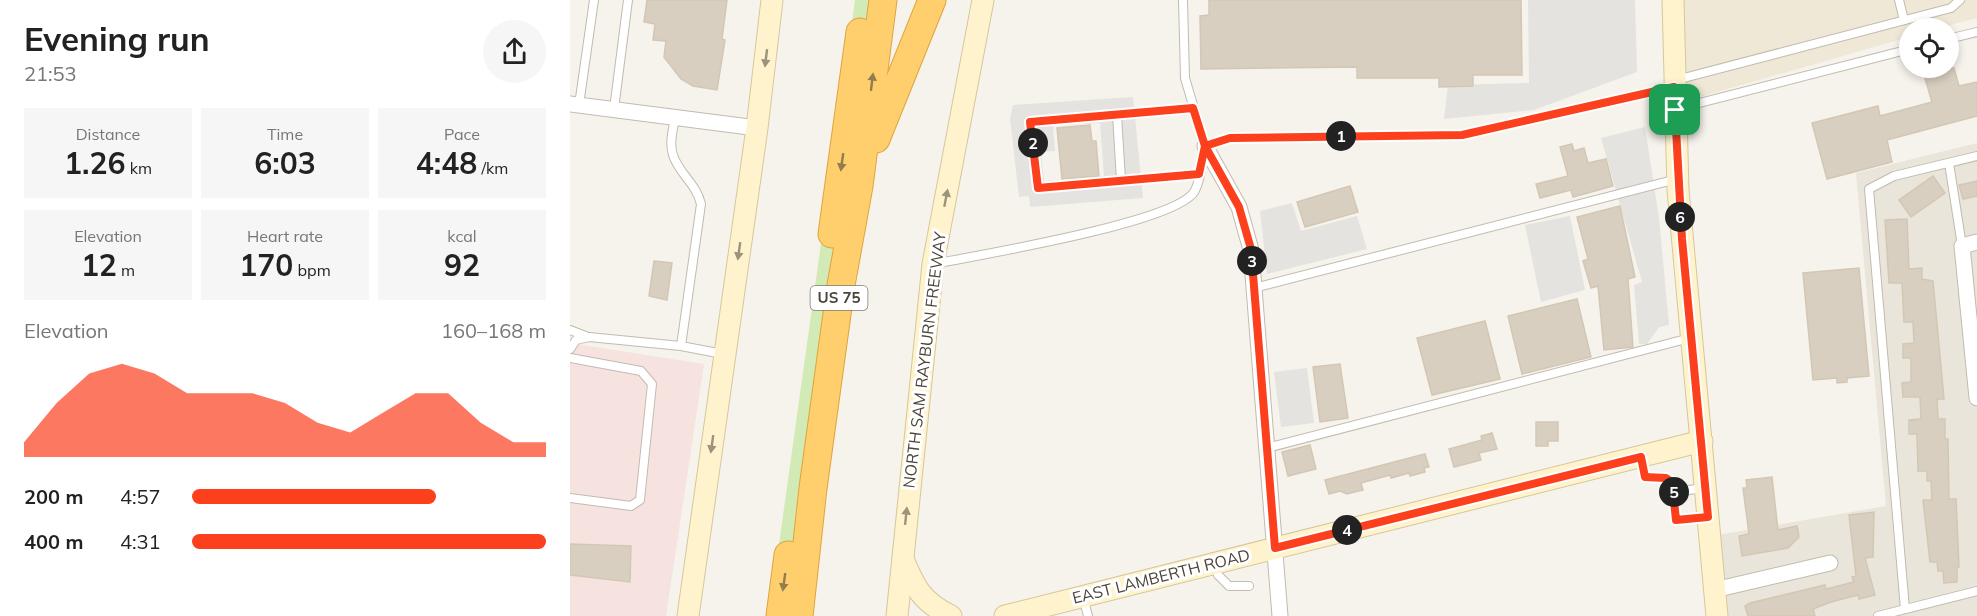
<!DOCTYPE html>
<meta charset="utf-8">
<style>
:root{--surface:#fff;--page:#f6f6f6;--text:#222;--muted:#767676;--accent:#fc3f1d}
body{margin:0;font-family:Mulish,sans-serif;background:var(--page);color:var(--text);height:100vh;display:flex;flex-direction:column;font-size:22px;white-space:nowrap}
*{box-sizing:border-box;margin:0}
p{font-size:20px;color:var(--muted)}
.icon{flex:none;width:33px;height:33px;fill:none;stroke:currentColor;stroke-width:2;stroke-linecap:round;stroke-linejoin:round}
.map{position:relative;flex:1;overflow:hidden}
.sheet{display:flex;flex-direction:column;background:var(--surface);width:570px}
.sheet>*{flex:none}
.controls{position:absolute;left:1329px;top:18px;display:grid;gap:12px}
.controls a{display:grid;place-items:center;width:60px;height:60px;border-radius:50%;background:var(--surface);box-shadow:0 3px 9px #0003;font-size:30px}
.pin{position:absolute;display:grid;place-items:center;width:51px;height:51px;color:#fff;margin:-26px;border-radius:12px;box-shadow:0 3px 9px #0006}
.km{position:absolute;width:30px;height:30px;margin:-15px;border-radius:50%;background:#222;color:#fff;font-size:16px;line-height:30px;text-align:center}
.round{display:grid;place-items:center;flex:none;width:63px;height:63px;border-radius:32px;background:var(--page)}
.overview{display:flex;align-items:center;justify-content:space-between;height:102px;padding:0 24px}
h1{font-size:33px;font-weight:700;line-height:45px}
.metrics{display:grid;grid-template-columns:repeat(3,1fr);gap:9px;height:102px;padding:6px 24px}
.metrics div{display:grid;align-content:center;border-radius:0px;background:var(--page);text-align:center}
.metrics b{font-size:30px;font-weight:700}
.metrics small{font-size:16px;font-weight:400}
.metrics p{font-size:16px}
.chart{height:168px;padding:12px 24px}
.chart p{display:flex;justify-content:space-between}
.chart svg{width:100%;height:108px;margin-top:6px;fill:var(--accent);opacity:.7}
ul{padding:0 24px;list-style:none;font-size:20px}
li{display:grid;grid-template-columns:96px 72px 1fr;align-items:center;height:45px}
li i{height:15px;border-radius:8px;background:var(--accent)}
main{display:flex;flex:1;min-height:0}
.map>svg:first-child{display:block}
.residential{fill:#eae5da}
.education{fill:#efe8d6}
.medical{fill:#f6e3e0}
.green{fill:#d2eab5}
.parking{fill:#e5e3e0;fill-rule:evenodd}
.building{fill:#d8cfc1;stroke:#d3c7b4;stroke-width:1.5}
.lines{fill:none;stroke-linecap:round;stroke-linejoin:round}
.lane-casing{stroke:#c2bbae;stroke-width:10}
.street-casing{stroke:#c2bbae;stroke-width:17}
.secondary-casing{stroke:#d6c79b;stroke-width:23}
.highway-casing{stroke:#e0a43c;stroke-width:29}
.lane{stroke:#fff;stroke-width:8}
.street{stroke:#fff;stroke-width:15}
.secondary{stroke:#fff3cd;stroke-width:21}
.highway{stroke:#ffcf6e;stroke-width:27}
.oneway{fill:#9c937c}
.oneway2{fill:#937c4e}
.route-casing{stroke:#fff;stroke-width:12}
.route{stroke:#fc3f1d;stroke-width:8}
.labels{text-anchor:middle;stroke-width:6;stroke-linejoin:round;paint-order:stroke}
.shield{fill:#fff;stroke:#817c74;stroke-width:1.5}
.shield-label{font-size:15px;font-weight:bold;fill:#4b4439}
.street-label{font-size:16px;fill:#4b4439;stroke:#fff}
</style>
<main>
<section class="sheet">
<div class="overview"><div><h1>Evening run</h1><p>21:53</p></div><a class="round"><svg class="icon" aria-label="share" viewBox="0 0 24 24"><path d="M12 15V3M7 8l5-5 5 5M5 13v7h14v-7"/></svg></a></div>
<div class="metrics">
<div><p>Distance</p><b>1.26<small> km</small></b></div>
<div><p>Time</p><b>6:03</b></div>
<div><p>Pace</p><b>4:48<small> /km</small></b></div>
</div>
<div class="metrics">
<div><p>Elevation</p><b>12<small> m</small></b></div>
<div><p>Heart rate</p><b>170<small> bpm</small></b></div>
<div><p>kcal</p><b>92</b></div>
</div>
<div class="chart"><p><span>Elevation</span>160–168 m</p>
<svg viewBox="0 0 160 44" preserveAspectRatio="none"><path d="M0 44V38L10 22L20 10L30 6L40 10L50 18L60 18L70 18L80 22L90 30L100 34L110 26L120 18L130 18L140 30L150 38L160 38V44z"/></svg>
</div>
<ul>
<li><b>200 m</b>4:57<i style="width:69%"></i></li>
<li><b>400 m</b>4:31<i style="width:100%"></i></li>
</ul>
</section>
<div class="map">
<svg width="1407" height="616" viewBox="0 0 1407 616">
<rect width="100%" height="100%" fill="#f6f3ec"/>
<!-- residential -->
<path class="residential" d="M1407 143V616H1153L1148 535 1316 506 1286 173Z"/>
<!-- education -->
<path class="education" d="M1111 0H1407V18L1369 28H1340L1339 37 1113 102Z"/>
<!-- medical -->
<path class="medical" d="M0 343 134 364 96 616H0Z"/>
<!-- green -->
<path class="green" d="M285 0H324L240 616H199Z"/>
<!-- parking -->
<g class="parking">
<path d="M958 0H1065L1067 72 964 110 874 119 878 85 959 83Z"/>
<path d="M563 97 573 198 460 207 459 196 449 197 440 119 443 105ZM530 123 534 176 474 181 471 152 485 151 483 126Z"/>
<path d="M1075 127 1089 218 1099 325 1089 327 1077 344H1069L1064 285 1072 282 1031 138Z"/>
<path d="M722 203 731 231 787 216 797 249 697 274 690 211Z"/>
<path d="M1000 216 1015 290 971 302 955 225Z"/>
<path d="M737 368 744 423 711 427 704 372Z"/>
</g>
<!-- building -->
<g class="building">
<path d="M77 0H157L152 39 155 40 147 90 123 86 111 79 94 57 96 41 83 40 85 24 74 22Z"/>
<path d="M639 0H951L952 75H903V86L869 87V78H787V67L631 69 630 16 639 15Z"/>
<path d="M1352 68H1384L1389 86 1407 82V116L1317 140 1322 162 1257 179 1242 123 1308 106 1310 116 1362 102Z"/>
<path d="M520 125 522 141H526L529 176 492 179 487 128Z"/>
<path d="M1002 144 1004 151 1014 148 1018 163 1036 159 1043 186 1003 197 1001 190 970 198 966 184 998 176 990 147Z"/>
<path d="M1363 176 1375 193 1341 217 1329 200Z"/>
<path d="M1407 181V196L1393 199 1389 185Z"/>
<path d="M780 186 788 212 735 227 727 202Z"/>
<path d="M1050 206 1065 277 1058 279 1063 347 1034 350 1028 286 1021 288 1013 261 1018 259 1007 217Z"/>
<path d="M1337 219 1339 269 1352 268V279L1363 281 1374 399H1367L1368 419H1375V439H1378L1379 499H1386L1389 567H1387V582L1374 583 1373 571H1368L1367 562H1360L1353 500H1362L1361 481H1357V471H1348L1347 434H1339V420L1351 419 1350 397H1333L1332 383 1341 382V358H1333V344L1344 343 1343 322H1334L1332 283H1319L1315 220Z"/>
<path d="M84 261 102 263 97 300 79 296Z"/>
<path d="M1289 268 1299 376 1277 378V382L1267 383V378L1243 380 1233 273Z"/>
<path d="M1007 299 1021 357 952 374 938 316Z"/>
<path d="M915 321 930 379 862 395 847 338Z"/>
<path d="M770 364 778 418 750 422 743 367Z"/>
<path d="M966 422H988V441H978V446H966Z"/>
<path d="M922 433 927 449 909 453 911 460 884 467 879 449 912 440 911 436Z"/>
<path d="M740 445 746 469 718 476 712 452Z"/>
<path d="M855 454 859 467 854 468 855 472 840 476 839 473 821 478 820 475 791 483 793 490 777 494 770 491 759 494 755 480Z"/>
<path d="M1202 477 1208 530 1227 526 1229 537 1218 548 1172 556 1169 536 1179 534 1173 488H1177L1176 480Z"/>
<path d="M1304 512 1303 557 1295 558 1305 595 1289 599 1288 595 1261 602 1243 609 1245 616H1178L1175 606 1180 603 1255 585 1256 589 1284 582 1282 577 1286 576 1279 515Z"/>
<path d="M0 544 61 546 60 582 0 575Z"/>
</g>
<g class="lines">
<defs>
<g id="lane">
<path d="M613 0 615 78 635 146 660 138 892 135 1103 87"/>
<path d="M1329 0 1334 20"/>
<path d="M1378 39 1407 32"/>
<path d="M1106 80 1381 8 1390 0"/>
<path d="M9 105 24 0"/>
<path d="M623 108 547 115 551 180 629 174"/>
<path d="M44 109 58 0"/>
<path d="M1106 109 1340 49"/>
<path d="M547 115 460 122 468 188 551 180"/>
<path d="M105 117C103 130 99 143 103 155 109 174 126 183 131 204L111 346"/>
<path d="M1379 163 1392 246"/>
<path d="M364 264C408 255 604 223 624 192 631 181 632 160 634 147"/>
<path d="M684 288 1107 179"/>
<path d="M0 330 18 337"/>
<path d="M0 349 6 340 19 337 111 346 153 354"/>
<path d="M0 358 71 371 82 384 70 500 61 506 0 498"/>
<path d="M697 448 1120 338"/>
<path d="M1071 457 1075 477 1096 478 1102 482 1104 492"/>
<path d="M1134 488 1104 492 1106 520 1138 517"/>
<path d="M645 564 648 575 659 586H679"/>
<path d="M513 597 518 616"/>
<path d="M1335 609 1299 189 1324 176 1407 156"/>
<path d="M1308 616 1407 591"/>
</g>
<g id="street">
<path d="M0 104 187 128"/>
<path d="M635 146 669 207 681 250 710 616"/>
<path d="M1407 242 1392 246 1407 398"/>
<path d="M1144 590 1260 563"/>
</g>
<g id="secondary">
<path d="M1103 0 1108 190 1147 616"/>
<path d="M333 559C345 588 352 602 381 616"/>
<path d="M118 616 187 128 202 0"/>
<path d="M327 616 363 264 413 0"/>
<path d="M435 616 1132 441"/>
</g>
<g id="highway">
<path d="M306 139 362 0"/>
<path d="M262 234 290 32"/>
<path d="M210 616 218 555"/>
<path d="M229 616 243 488 271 285 289 186 313 0"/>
</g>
</defs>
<!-- lane casing -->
<use href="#lane" class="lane-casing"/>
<!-- street casing -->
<use href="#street" class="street-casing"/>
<!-- secondary casing -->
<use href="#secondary" class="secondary-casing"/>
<!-- highway casing -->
<use href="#highway" class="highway-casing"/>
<!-- lane -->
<use href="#lane" class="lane"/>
<!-- street -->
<use href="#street" class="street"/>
<!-- secondary -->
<use href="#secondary" class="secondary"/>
<!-- highway -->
<use href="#highway" class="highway"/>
</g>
<!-- one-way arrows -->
<defs><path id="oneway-solid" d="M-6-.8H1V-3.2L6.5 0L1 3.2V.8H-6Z" transform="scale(1.5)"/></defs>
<g class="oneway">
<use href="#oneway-solid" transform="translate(196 58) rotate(97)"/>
<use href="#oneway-solid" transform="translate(376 198) rotate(-79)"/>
<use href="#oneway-solid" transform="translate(169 251) rotate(98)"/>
<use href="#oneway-solid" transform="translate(142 444) rotate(98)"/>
<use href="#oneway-solid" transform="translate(336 516) rotate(-84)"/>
</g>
<g class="oneway2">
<use href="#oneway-solid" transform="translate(302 82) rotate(-83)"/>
<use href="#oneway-solid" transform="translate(272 162) rotate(98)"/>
<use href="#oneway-solid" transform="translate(214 582) rotate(98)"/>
</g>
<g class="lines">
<defs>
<path id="route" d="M1105 110 1104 87 892 135 660 138 635 146 623 108 460 122 468 188 629 174 635 146 669 207 681 249 705 548 1071 457 1075 477 1096 478 1102 482 1106 520 1138 517 1112 239 1105 110"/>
</defs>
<!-- route casing -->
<use href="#route" class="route-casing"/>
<!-- route -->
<use href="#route" class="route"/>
</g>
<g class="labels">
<!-- shield labels -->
<rect class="shield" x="240.5" y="286" width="57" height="24" rx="4.5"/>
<g class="shield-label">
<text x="269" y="303">US 75</text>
</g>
<!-- street labels -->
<g class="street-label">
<text transform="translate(354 360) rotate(-83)" y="6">NORTH SAM RAYBURN FREEWAY</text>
<text transform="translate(591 576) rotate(-14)" y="6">EAST LAMBERTH ROAD</text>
</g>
</g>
</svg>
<div class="controls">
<a><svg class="icon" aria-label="locate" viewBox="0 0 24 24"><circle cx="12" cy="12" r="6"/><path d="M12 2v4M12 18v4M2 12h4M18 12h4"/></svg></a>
</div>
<div class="pin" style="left:1105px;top:110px;background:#1e9e55"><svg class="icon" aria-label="arrive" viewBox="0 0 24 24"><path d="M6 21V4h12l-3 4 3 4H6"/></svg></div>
<b class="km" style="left:771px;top:136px">1</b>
<b class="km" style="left:463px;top:143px">2</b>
<b class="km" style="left:682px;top:261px">3</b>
<b class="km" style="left:777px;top:530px">4</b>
<b class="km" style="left:1104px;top:492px">5</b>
<b class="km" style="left:1110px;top:217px">6</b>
</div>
</main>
